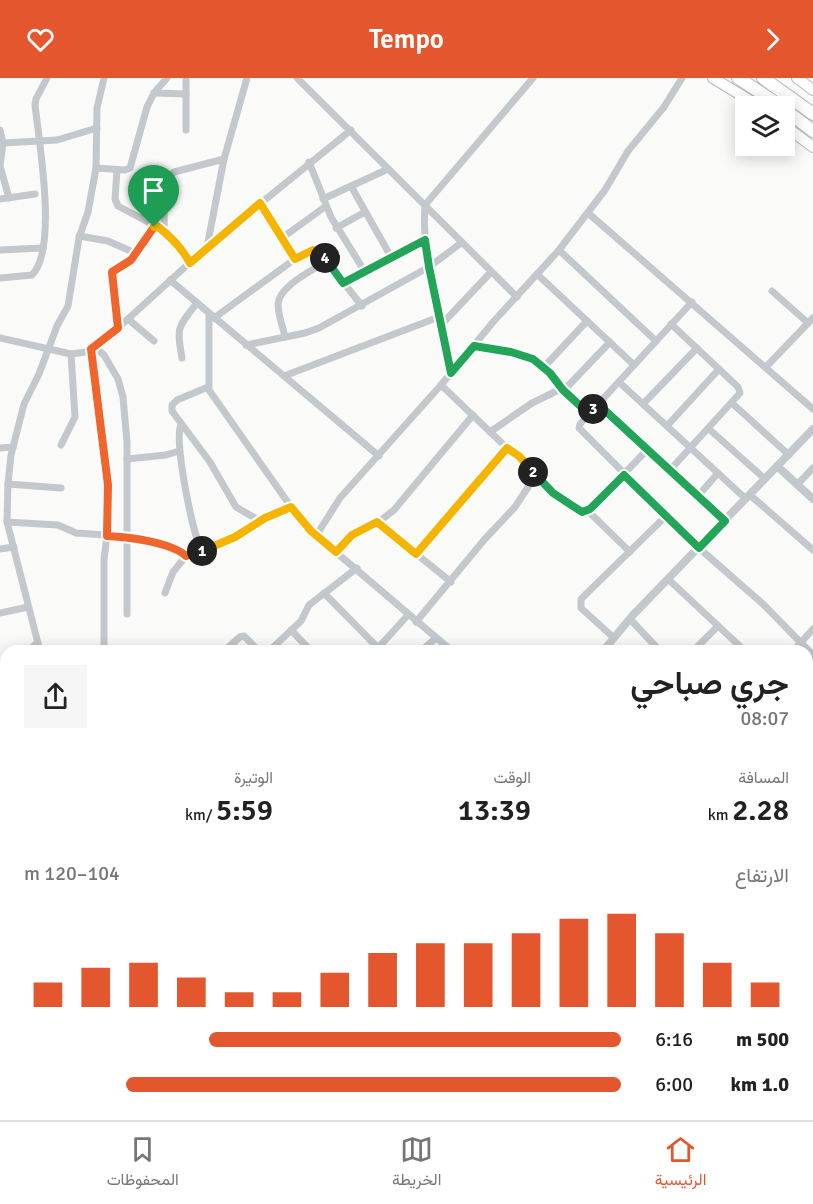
<!DOCTYPE html>
<html lang="ar">
<meta charset="utf-8">
<style>
:root{--surface:#fff;--page:#f6f6f6;--text:#222;--muted:#767676;--line:#e0e0e0;--accent:#e4572e}
body{margin:0;font-family:Signika,Vazirmatn,sans-serif;background:var(--page);color:var(--text);direction:rtl;height:100vh;display:flex;flex-direction:column;font-size:22px;white-space:nowrap}
*{box-sizing:border-box;margin:0}
p{font-size:20px;color:var(--muted)}
.icon{flex:none;width:33px;height:33px;fill:none;stroke:currentColor;stroke-width:2;stroke-linecap:round;stroke-linejoin:round}
.map{position:relative;flex:1;overflow:hidden;direction:ltr}
.panel{position:absolute;left:0px;top:567px;width:813px;height:476px;display:flex;flex-direction:column;background:var(--surface);border-radius:18px 18px 0 0;box-shadow:0 3px 15px #0003;direction:rtl}
.panel>*{flex:none}
.controls{position:absolute;left:735px;top:18px;display:grid;gap:12px}
.controls a{display:grid;place-items:center;width:60px;height:60px;border-radius:0px;background:var(--surface);box-shadow:0 3px 15px #0003;font-size:30px}
.pin{position:absolute;display:grid;place-items:center;width:51px;height:51px;color:#fff;margin:-62px -26px;border-radius:50% 50% 50% 0;rotate:-45deg;box-shadow:0 0 6px #0007}
.pin .icon{rotate:45deg}
.km{position:absolute;width:30px;height:30px;margin:-15px;border-radius:50%;background:#222;color:#fff;font-size:16px;line-height:30px;text-align:center}
.round{display:grid;place-items:center;flex:none;width:63px;height:63px;border-radius:0px;background:var(--page)}
.summary{display:flex;align-items:center;justify-content:space-between;height:102px;padding:0 24px}
h1{font-size:33px;font-weight:600;line-height:45px}
.stats{display:grid;grid-template-columns:repeat(3,1fr);gap:9px;height:102px;padding:6px 24px}
.stats div{display:grid;align-content:center}
.stats b{font-size:30px;font-weight:600}
.stats small{font-size:16px;font-weight:400}
.stats p{font-size:16px}
.chart{height:168px;padding:12px 24px}
.chart p{display:flex;justify-content:space-between}
.chart svg{width:100%;height:108px;margin-top:6px;stroke:var(--accent);stroke-width:6}
ul{padding:0 24px;list-style:none;font-size:20px}
li{display:grid;grid-template-columns:96px 72px 1fr;align-items:center;height:45px}
li i{height:15px;border-radius:8px;background:var(--accent)}
header{display:flex;justify-content:space-between;align-items:center;height:78px;padding:0 24px;background:var(--accent);color:#fff;font-size:27px;font-weight:600}
.tabs{display:flex;justify-content:space-around;align-items:center;height:84px;border-top:2px solid var(--line);background:var(--surface);font-size:16px;color:var(--muted)}
.tabs a{display:grid;justify-items:center;gap:3px}
.tabs .on{color:var(--accent)}
.map>svg:first-child{display:block}
.lines{fill:none;stroke-linecap:round;stroke-linejoin:round}
.secondary-casing{stroke:#b3babf;stroke-width:12}
.trunk-casing{stroke:#b4b9bd;stroke-width:14}
.minor{stroke:#c3c8cc;stroke-width:7}
.tertiary{stroke:#c3c8cc;stroke-width:8}
.secondary{stroke:#fff;stroke-width:10}
.trunk{stroke:#fff;stroke-width:12}
.split-1-casing{stroke:#fff;stroke-width:12}
.split-2-casing{stroke:#fff;stroke-width:12}
.split-3-casing{stroke:#fff;stroke-width:12}
.split-4-casing{stroke:#fff;stroke-width:12}
.split-5-casing{stroke:#fff;stroke-width:12}
.split-1{stroke:#f0652b;stroke-width:8}
.split-2{stroke:#f5b400;stroke-width:8}
.split-3{stroke:#22a559;stroke-width:8}
.split-4{stroke:#22a559;stroke-width:8}
.split-5{stroke:#f5b400;stroke-width:8}
</style>
<header><svg class="icon" aria-label="forward" viewBox="0 0 24 24"><path d="M9 5l7 7-7 7"/></svg>Tempo<svg class="icon" aria-label="heart" viewBox="0 0 24 24"><path d="M12 20l-8-8c-3-5 5-10 8-4 3-6 11-1 8 4z"/></svg></header>
<div class="map">
<svg width="813" height="1042" viewBox="0 0 813 1042">
<rect width="100%" height="100%" fill="#fafaf8"/>
<g class="lines">
<defs>
<g id="secondary">
<path d="M713 0 759 28"/>
<path d="M797 0 813 12"/>
<path d="M784 47 813 69"/>
</g>
<g id="trunk">
<path d="M738 0 781 28"/>
<path d="M763 0 813 36"/>
<path d="M784 31 813 53"/>
</g>
</defs>
<!-- secondary casing -->
<use href="#secondary" class="secondary-casing"/>
<!-- trunk casing -->
<use href="#trunk" class="trunk-casing"/>
<!-- minor -->
<g class="minor">
<path d="M186 0V52"/>
<path d="M297 0 517 219"/>
<path d="M154 15 186 16"/>
<path d="M0 52 3 65 0 88 9 120"/>
<path d="M3 65 57 62 97 50"/>
<path d="M309 84 331 139 365 194"/>
<path d="M96 90 125 92 130 90 147 29 154 15 167 0"/>
<path d="M117 92 115 121 118 128 161 151 177 167 190 185"/>
<path d="M351 108 391 179"/>
<path d="M0 121 35 116"/>
<path d="M323 121 388 91"/>
<path d="M260 125 295 181"/>
<path d="M588 135 813 331"/>
<path d="M336 150 365 134"/>
<path d="M164 154C165 139 161 103 174 94L224 81"/>
<path d="M79 158 108 163 135 175"/>
<path d="M282 160 326 128"/>
<path d="M207 169 224 81 247 0"/>
<path d="M0 172 43 170"/>
<path d="M559 172 656 263"/>
<path d="M537 196 634 287"/>
<path d="M0 200 32 197C58 171 39 64 35 27L36 21 47 0"/>
<path d="M170 202 379 378"/>
<path d="M343 205 425 162"/>
<path d="M772 213 808 245"/>
<path d="M692 224 580 346 579 350 699 470 763 526 813 577"/>
<path d="M209 236V312L289 426 311 453 452 573"/>
<path d="M214 240 295 181 313 172 321 176 362 228"/>
<path d="M128 241 154 263"/>
<path d="M441 247 491 194"/>
<path d="M118 250 111 195 127 186 150 154 157 148"/>
<path d="M285 259C283 249 278 237 278 226 279 208 313 192 327 183"/>
<path d="M0 260 71 276 86 274 118 250 207 169 351 52"/>
<path d="M246 267 305 255 319 250 429 189 461 165"/>
<path d="M474 268 511 274 533 281 550 295 563 312 589 336"/>
<path d="M182 280C176 249 178 249 197 225"/>
<path d="M544 289 587 243"/>
<path d="M766 289 813 240"/>
<path d="M451 295C439 240 421 183 425 127L533 0"/>
<path d="M284 298 439 239"/>
<path d="M619 304 746 421"/>
<path d="M441 307 507 370C533 390 551 417 580 433L590 431 647 372"/>
<path d="M208 309 177 322 172 327V333L210 384 236 429 260 443"/>
<path d="M598 326 725 443"/>
<path d="M643 326 697 270"/>
<path d="M733 326 789 377"/>
<path d="M181 346C174 363 192 455 202 473"/>
<path d="M667 348 719 291"/>
<path d="M709 351 765 401"/>
<path d="M490 354 532 325 569 307 610 264"/>
<path d="M61 367 75 339 71 276"/>
<path d="M0 370 13 369"/>
<path d="M127 381 166 377 179 373"/>
<path d="M670 392 740 315 738 309 671 246"/>
<path d="M8 406 61 410"/>
<path d="M797 407 813 390"/>
<path d="M750 417 813 472"/>
<path d="M698 418 718 395"/>
<path d="M588 433 630 474"/>
<path d="M7 444 58 447 76 455 134 459 169 469 182 474 186 478"/>
<path d="M377 444 451 504"/>
<path d="M316 458 340 420 441 307 494 243 559 172 605 112 628 73 664 29 682 0"/>
<path d="M0 471 14 469"/>
<path d="M336 474 352 457 380 443 394 432 473 337"/>
<path d="M416 475 507 370"/>
<path d="M668 501 745 573"/>
<path d="M165 515 173 494 186 478 235 459 257 444 291 429"/>
<path d="M324 515 381 573"/>
<path d="M0 535 28 529"/>
<path d="M630 541 660 573"/>
<path d="M416 544 484 462 515 429 536 397"/>
<path d="M291 552 311 573"/>
<path d="M614 560 581 530V521L666 438"/>
<path d="M378 570 408 537"/>
<path d="M28 573 37 565"/>
<path d="M40 573 7 444 8 406 11 377 24 326 39 296 57 248 68 228 79 160 88 134 96 90 97 30 104 0"/>
<path d="M104 573V481L107 458 108 407 91 271 98 272 104 277 118 301 123 319 127 364V536"/>
<path d="M224 573 240 559 244 558 259 573"/>
<path d="M269 573 301 543 309 527 357 490"/>
<path d="M421 573 436 560"/>
<path d="M693 573 718 548"/>
<path d="M793 573 813 551"/>
<path d="M0 595 6 591"/>
<path d="M807 640 813 643"/>
<path d="M0 668H6"/>
<path d="M807 686 813 681"/>
<path d="M807 778 813 783"/>
<path d="M807 841 813 836"/>
<path d="M807 919 813 912"/>
<path d="M813 988 810 1002 813 1008"/>
<path d="M479 1036 481 1042"/>
<path d="M558 1036 564 1042"/>
<path d="M385 1042 389 1036"/>
<path d="M569 1042 574 1036"/>
</g>
<!-- tertiary -->
<g class="tertiary">
<path d="M777 388 813 421"/>
<path d="M603 573 633 537 813 351"/>
<path d="M0 948 6 940"/>
</g>
<!-- secondary -->
<use href="#secondary" class="secondary"/>
<!-- trunk -->
<use href="#trunk" class="trunk"/>
</g>
<g class="lines">
<defs>
<path id="split-1" d="M154 149 131 182 112 194 118 250 91 271 108 407 107 458C128 459 171 464 186 478L202 473"/>
<path id="split-2" d="M202 473 235 459 265 440 291 429 311 453 336 474 352 457 377 444 416 476 507 370 519 378 533 394"/>
<path id="split-3" d="M533 394 553 415 582 434 590 431 624 397 699 470 725 443 598 326 593 331"/>
<path id="split-4" d="M325 180 343 205 425 162 429 189 451 295 474 268 511 274 533 281 550 295 563 312 589 336 593 331"/>
<path id="split-5" d="M154 149 157 148C170 158 182 170 190 185L260 125 295 181 313 172 320 174 325 180"/>
</defs>
<!-- split-1 casing -->
<use href="#split-1" class="split-1-casing"/>
<!-- split-2 casing -->
<use href="#split-2" class="split-2-casing"/>
<!-- split-3 casing -->
<use href="#split-3" class="split-3-casing"/>
<!-- split-4 casing -->
<use href="#split-4" class="split-4-casing"/>
<!-- split-5 casing -->
<use href="#split-5" class="split-5-casing"/>
<!-- split-1 -->
<use href="#split-1" class="split-1"/>
<!-- split-2 -->
<use href="#split-2" class="split-2"/>
<!-- split-3 -->
<use href="#split-3" class="split-3"/>
<!-- split-4 -->
<use href="#split-4" class="split-4"/>
<!-- split-5 -->
<use href="#split-5" class="split-5"/>
</g>
</svg>
<div class="controls">
<a><svg class="icon" aria-label="layers" viewBox="0 0 24 24"><path d="M12 4l9 5-9 5-9-5zM3 14l9 5 9-5"/></svg></a>
</div>
<div class="pin" style="left:154px;top:149px;background:#1e9e55"><svg class="icon" aria-label="arrive" viewBox="0 0 24 24"><path d="M6 21V4h12l-3 4 3 4H6"/></svg></div>
<b class="km" style="left:202px;top:473px">1</b>
<b class="km" style="left:533px;top:394px">2</b>
<b class="km" style="left:593px;top:331px">3</b>
<b class="km" style="left:325px;top:180px">4</b>
<section class="panel">
<div class="summary"><div><h1>جري صباحي</h1><p>08:07</p></div><a class="round"><svg class="icon" aria-label="share" viewBox="0 0 24 24"><path d="M12 15V3M7 8l5-5 5 5M5 13v7h14v-7"/></svg></a></div>
<div class="stats">
<div><p>المسافة</p><b>2.28<small> km</small></b></div>
<div><p>الوقت</p><b>13:39</b></div>
<div><p>الوتيرة</p><b>5:59<small> /km</small></b></div>
</div>
<div class="chart"><p><span>الارتفاع</span>104–120 m</p>
<svg viewBox="0 0 160 44" preserveAspectRatio="none"><path d="M5 44V34M15 44V28M25 44V26M35 44V32M45 44V38M55 44V38M65 44V30M75 44V22M85 44V18M95 44V18M105 44V14M115 44V8M125 44V6M135 44V14M145 44V26M155 44V34"/></svg>
</div>
<ul>
<li><b>500 m</b>6:16<i style="width:69%"></i></li>
<li><b>1.0 km</b>6:00<i style="width:83%"></i></li>
</ul>
</section>
</div>
<nav class="tabs">
<a class="on"><svg class="icon" aria-label="home" viewBox="0 0 24 24"><path d="M3 11l9-7 9 7M6 9v11h12V9"/></svg>الرئيسية</a>
<a><svg class="icon" aria-label="map" viewBox="0 0 24 24"><path d="M3 6l6-2 6 2 6-2v14l-6 2-6-2-6 2zM9 4v14M15 6v14"/></svg>الخريطة</a>
<a><svg class="icon" aria-label="saved" viewBox="0 0 24 24"><path d="M7 4h10v16l-5-4-5 4z"/></svg>المحفوظات</a>
</nav>
